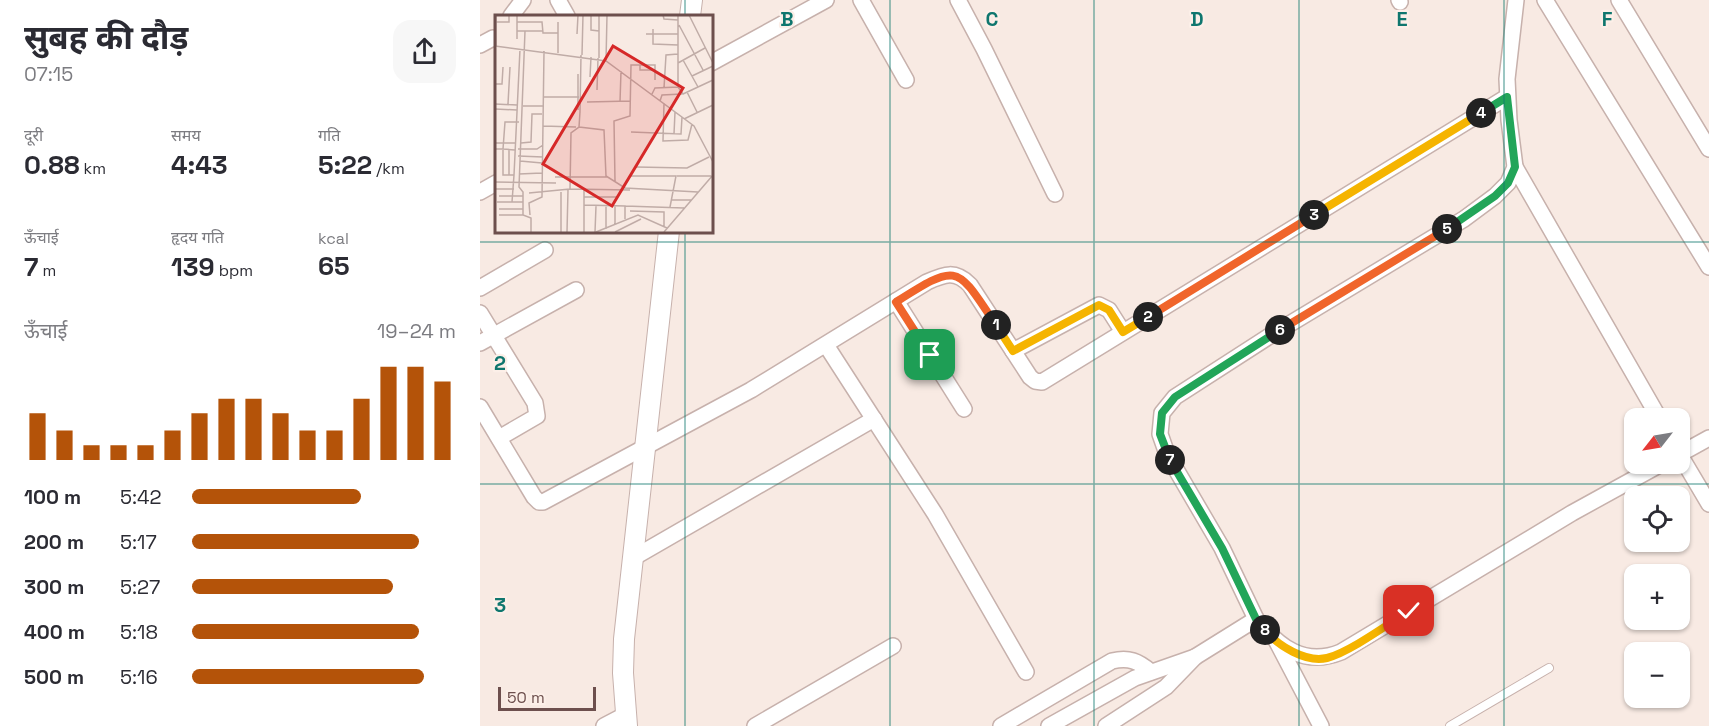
<!DOCTYPE html>
<html lang="hi">
<meta charset="utf-8">
<style>
:root{--surface:#fff;--page:#f7f7f7;--text:#2b2b33;--muted:#7c7c81;--accent:#b45309}
body{margin:0;font-family:"Space Grotesk","Noto Sans Devanagari",sans-serif;background:var(--page);color:var(--text);height:100vh;display:flex;flex-direction:column;font-size:22px;white-space:nowrap}
*{box-sizing:border-box;margin:0}
p{font-size:20px;color:var(--muted)}
.icon{flex:none;width:33px;height:33px;fill:none;stroke:currentColor;stroke-width:2;stroke-linecap:round;stroke-linejoin:round}
.map{position:relative;flex:1;overflow:hidden}
.details{display:flex;flex-direction:column;background:var(--surface);width:480px}
.details>*{flex:none}
.needle{width:39px;rotate:239deg}
.buttons{position:absolute;left:1144px;top:408px;display:grid;gap:12px}
.buttons a{display:grid;place-items:center;width:66px;height:66px;border-radius:12px;background:var(--surface);box-shadow:0 2px 4px #0004;font-size:30px}
.scale{position:absolute;left:18px;bottom:15px;width:98px;box-sizing:border-box;padding-left:6px;border:3px solid #6d4f4d;border-top:0;font-size:16px;line-height:21px;white-space:nowrap;color:#6d4f4d;-webkit-text-stroke:4px #fcefe8;paint-order:stroke}
.pin{position:absolute;display:grid;place-items:center;width:51px;height:51px;color:#fff;margin:-26px;border-radius:12px;box-shadow:0 3px 9px #0006}
.km{position:absolute;width:30px;height:30px;margin:-15px;border-radius:50%;background:#222;color:#fff;font-size:16px;line-height:30px;text-align:center}
.round{display:grid;place-items:center;flex:none;width:63px;height:63px;border-radius:18px;background:var(--page)}
.headline{display:flex;align-items:center;justify-content:space-between;height:102px;padding:0 24px}
h1{font-size:33px;font-weight:700;line-height:45px}
.figures{display:grid;grid-template-columns:repeat(3,1fr);gap:9px;height:102px;padding:6px 24px}
.figures div{display:grid;align-content:center}
.figures b{font-size:26px;font-weight:700}
.figures small{font-size:16px;font-weight:400}
.figures p{font-size:16px}
.chart{height:168px;padding:12px 24px}
.chart p{display:flex;justify-content:space-between}
.chart svg{width:100%;height:108px;margin-top:6px;stroke:var(--accent);stroke-width:6}
ul{padding:0 24px;list-style:none;font-size:20px}
li{display:grid;grid-template-columns:96px 72px 1fr;align-items:center;height:45px}
li i{height:15px;border-radius:8px;background:var(--accent)}
main{display:flex;flex:1;min-height:0}
.map>svg:first-child{display:block}
.lines{fill:none;stroke-linecap:round;stroke-linejoin:round}
.service-casing{stroke:#c7b1ac;stroke-width:10}
.minor-casing{stroke:#c7b1ac;stroke-width:18}
.tertiary-casing{stroke:#c7b1ac;stroke-width:22}
.service{stroke:#fff;stroke-width:8}
.minor{stroke:#fff;stroke-width:15}
.tertiary{stroke:#fff;stroke-width:20}
.split-1-casing{stroke:#fff;stroke-width:12}
.split-2-casing{stroke:#fff;stroke-width:12}
.split-3-casing{stroke:#fff;stroke-width:12}
.split-4-casing{stroke:#fff;stroke-width:12}
.split-5-casing{stroke:#fff;stroke-width:12}
.split-6-casing{stroke:#fff;stroke-width:12}
.split-7-casing{stroke:#fff;stroke-width:12}
.split-8-casing{stroke:#fff;stroke-width:12}
.split-9-casing{stroke:#fff;stroke-width:12}
.split-1{stroke:#f0652b;stroke-width:8}
.split-2{stroke:#f5b400;stroke-width:8}
.split-3{stroke:#f0652b;stroke-width:8}
.split-4{stroke:#f5b400;stroke-width:8}
.split-5{stroke:#22a559;stroke-width:8}
.split-6{stroke:#f0652b;stroke-width:8}
.split-7{stroke:#22a559;stroke-width:8}
.split-8{stroke:#22a559;stroke-width:8}
.split-9{stroke:#f5b400;stroke-width:8}
.grid{fill:none;stroke:#0f766e;stroke-width:1.5;stroke-opacity:0.55}
.inset-road{fill:none;stroke:#c0aca7;stroke-width:1.5}
.view{fill:#d62828;fill-opacity:0.15;stroke:#d62828;stroke-width:3}
.inset-edge{fill:none;stroke:#6d4f4d;stroke-width:3}
.grid-label{font-size:20px;text-anchor:middle;font-weight:bold;fill:#0f766e;stroke:#fcefe8;stroke-width:4.5;stroke-linejoin:round;paint-order:stroke}
</style>
<main>
<section class="details">
<div class="headline"><div><h1>सुबह की दौड़</h1><p>07:15</p></div><a class="round"><svg class="icon" aria-label="share" viewBox="0 0 24 24"><path d="M12 15V3M7 8l5-5 5 5M5 13v7h14v-7"/></svg></a></div>
<div class="figures">
<div><p>दूरी</p><b>0.88<small> km</small></b></div>
<div><p>समय</p><b>4:43</b></div>
<div><p>गति</p><b>5:22<small> /km</small></b></div>
</div>
<div class="figures">
<div><p>ऊँचाई</p><b>7<small> m</small></b></div>
<div><p>हृदय गति</p><b>139<small> bpm</small></b></div>
<div><p>kcal</p><b>65</b></div>
</div>
<div class="chart"><p><span>ऊँचाई</span>19–24 m</p>
<svg viewBox="0 0 160 44" preserveAspectRatio="none"><path d="M5 44V25M15 44V32M25 44V38M35 44V38M45 44V38M55 44V32M65 44V25M75 44V19M85 44V19M95 44V25M105 44V32M115 44V32M125 44V19M135 44V6M145 44V6M155 44V12"/></svg>
</div>
<ul>
<li><b>100 m</b>5:42<i style="width:64%"></i></li>
<li><b>200 m</b>5:17<i style="width:86%"></i></li>
<li><b>300 m</b>5:27<i style="width:76%"></i></li>
<li><b>400 m</b>5:18<i style="width:86%"></i></li>
<li><b>500 m</b>5:16<i style="width:88%"></i></li>
</ul>
</section>
<div class="map">
<svg width="1229" height="726" viewBox="0 0 1229 726">
<rect width="100%" height="100%" fill="#f8eae3"/>
<g class="lines">
<defs>
<path id="service" d="M970 726 1069 668"/>
<g id="minor">
<path d="M78 0 87 16"/>
<path d="M381 0 426 80"/>
<path d="M478 0 504 49 575 194"/>
<path d="M919 0 920 2"/>
<path d="M1065 0 1229 267"/>
<path d="M1139 0 1229 149"/>
<path d="M31 16 43 0"/>
<path d="M0 45 13 38 16 39"/>
<path d="M231 63 346 0"/>
<path d="M1035 167 1179 418"/>
<path d="M0 192 16 183"/>
<path d="M0 288 65 250"/>
<path d="M416 301 484 409"/>
<path d="M0 313 55 403 57 416 19 438"/>
<path d="M0 343 96 290"/>
<path d="M346 345 455 514 546 672"/>
<path d="M533 351 619 305 629 310 643 332"/>
<path d="M0 407 54 497 59 502H63L271 390 447 282C465 274 475 270 490 285L550 377 555 381 562 382 1027 97"/>
<path d="M1200 454 1229 438"/>
<path d="M1200 455 1229 504"/>
<path d="M153 558 394 419"/>
<path d="M776 619 742 548 687 454 680 434 682 413 695 397 788 337 984 219 1015 196 1028 183 1035 167 1029 120 1027 79 1036 0"/>
<path d="M797 642 841 726"/>
<path d="M124 726 145 715"/>
<path d="M275 726 413 646"/>
<path d="M521 726 632 661C649 657 658 661 671 672"/>
<path d="M569 726 655 678 715 657 776 619C799 647 824 667 861 652L1092 513 1181 464"/>
<path d="M626 726 686 687 715 657"/>
</g>
<g id="tertiary">
<path d="M210 16 212 0"/>
<path d="M147 726 143 673 144 639 189 231"/>
</g>
</defs>
<!-- service casing -->
<use href="#service" class="service-casing"/>
<!-- minor casing -->
<use href="#minor" class="minor-casing"/>
<!-- tertiary casing -->
<use href="#tertiary" class="tertiary-casing"/>
<!-- service -->
<use href="#service" class="service"/>
<!-- minor -->
<use href="#minor" class="minor"/>
<!-- tertiary -->
<use href="#tertiary" class="tertiary"/>
</g>
<g class="lines">
<defs>
<path id="split-1" d="M450 355 416 302C479 262 476 265 516 325"/>
<path id="split-2" d="M516 325 533 351 619 305 629 310 643 332 668 317"/>
<path id="split-3" d="M668 317 834 215"/>
<path id="split-4" d="M834 215 1001 113"/>
<path id="split-5" d="M967 229 1015 196 1028 183 1035 167 1027 97 1001 113"/>
<path id="split-6" d="M800 330 967 229"/>
<path id="split-7" d="M690 460 680 434 682 413 695 397 800 330"/>
<path id="split-8" d="M690 460 742 548 776 619 785 630"/>
<path id="split-9" d="M785 630C798 646 826 663 847 658 870 652 908 624 929 611"/>
</defs>
<!-- split-1 casing -->
<use href="#split-1" class="split-1-casing"/>
<!-- split-2 casing -->
<use href="#split-2" class="split-2-casing"/>
<!-- split-3 casing -->
<use href="#split-3" class="split-3-casing"/>
<!-- split-4 casing -->
<use href="#split-4" class="split-4-casing"/>
<!-- split-5 casing -->
<use href="#split-5" class="split-5-casing"/>
<!-- split-6 casing -->
<use href="#split-6" class="split-6-casing"/>
<!-- split-7 casing -->
<use href="#split-7" class="split-7-casing"/>
<!-- split-8 casing -->
<use href="#split-8" class="split-8-casing"/>
<!-- split-9 casing -->
<use href="#split-9" class="split-9-casing"/>
<!-- split-1 -->
<use href="#split-1" class="split-1"/>
<!-- split-2 -->
<use href="#split-2" class="split-2"/>
<!-- split-3 -->
<use href="#split-3" class="split-3"/>
<!-- split-4 -->
<use href="#split-4" class="split-4"/>
<!-- split-5 -->
<use href="#split-5" class="split-5"/>
<!-- split-6 -->
<use href="#split-6" class="split-6"/>
<!-- split-7 -->
<use href="#split-7" class="split-7"/>
<!-- split-8 -->
<use href="#split-8" class="split-8"/>
<!-- split-9 -->
<use href="#split-9" class="split-9"/>
</g>
<!-- grid -->
<path class="grid" d="M205 0V16M410 0V726M614 0V726M819 0V726M1024 0V726M205 231V726M0 242H1229M0 484H1229"/>
<!-- overview -->
<g transform="translate(15 15)">
<rect width="218" height="218" fill="#f8eae3"/>
<path class="inset-road" d="M1 0V31M96 0V15L104 16M104 0V43M168 0 169 4 183 5M194 0 218 48M1 7H14V0M22 7H47L48 18H63M184 10 208 55M158 14V29L183 30M22 16H48M30 16 24 172 28 177V200L36 203V217M82 19 83 0M151 19H183M22 24V0M0 31 111 46 199 111 218 147M63 38V7M86 40 85 97 84 112 76 118 75 174 135 175M87 40 88 0M188 45 203 72M111 46 112 0M183 48 210 33M145 50V55H160M197 61 218 51M95 62 96 42M0 69H7L8 52M183 72 188 79 218 65M169 73 171 40 183 39M102 75 103 43M192 77 202 97M157 79 160 73 183 72V1M48 82H84M165 86 167 80 187 79M92 87 135 86M125 87 126 56M169 88 168 126 193 125 197 109M0 89 22 90M13 89 15 52M28 91H48M0 94 22 95M83 95V59M189 104 218 90M48 111 81 112M84 112 109 115 111 161 130 173 203 177M136 117 186 119 187 102M179 119 180 97M0 128H20M26 128 36 127 37 99H47M0 134H8V160H19L17 187M23 134H42L48 130M20 135 8 134 10 107H24M23 141 48 142M25 146 47 148M141 152 192 153 214 142M24 159 47 158M14 160V135M19 160 25 34M135 161H181L175 192M182 161H216M60 162H112M120 166 119 106 135 101 136 50H160V65M0 167 61 168M0 174H19M89 175V190L130 191V204M34 178 75 174M4 181H28M89 182H123M176 185H196M2 187H28M111 191V214M120 191V209M130 191 189 193M4 194H28M135 196 169 197V211M4 200H28M35 200 34 188 47 182 49 36M66 217V177M72 217 73 175M89 217V190M100 217 101 191M101 217 143 200 172 213M120 217 146 204M169 217 218 160"/>
<path class="view" d="M118 31 188 73 117 191 48 149Z"/>
<rect width="218" height="218" class="inset-edge"/>
</g>
<g class="grid-label">
<text x="307" y="26">B</text>
<text x="512" y="26">C</text>
<text x="717" y="26">D</text>
<text x="922" y="26">E</text>
<text x="1127" y="26">F</text>
<text x="20" y="370">2</text>
<text x="20" y="612">3</text>
</g>
</svg>
<div class="buttons">
<a><svg class="needle" viewBox="-14 -14 28 28"><path d="M0-13l5 13h-10z" fill="#e53935"/><path d="M0 13l5-13h-10z" fill="#7c7c81"/></svg></a>
<a><svg class="icon" aria-label="locate" viewBox="0 0 24 24"><circle cx="12" cy="12" r="6"/><path d="M12 2v4M12 18v4M2 12h4M18 12h4"/></svg></a>
<a>+</a>
<a>−</a>
</div>
<div class="scale">50 m</div>
<div class="pin" style="left:450px;top:355px;background:#1e9e55"><svg class="icon" aria-label="arrive" viewBox="0 0 24 24"><path d="M6 21V4h12l-3 4 3 4H6"/></svg></div>
<div class="pin" style="left:929px;top:611px;background:#d93025"><svg class="icon" aria-label="check" viewBox="0 0 24 24"><path d="M5 12l5 5 9-10"/></svg></div>
<b class="km" style="left:516px;top:325px">1</b>
<b class="km" style="left:668px;top:317px">2</b>
<b class="km" style="left:834px;top:215px">3</b>
<b class="km" style="left:1001px;top:113px">4</b>
<b class="km" style="left:967px;top:229px">5</b>
<b class="km" style="left:800px;top:330px">6</b>
<b class="km" style="left:690px;top:460px">7</b>
<b class="km" style="left:785px;top:630px">8</b>
</div>
</main>
